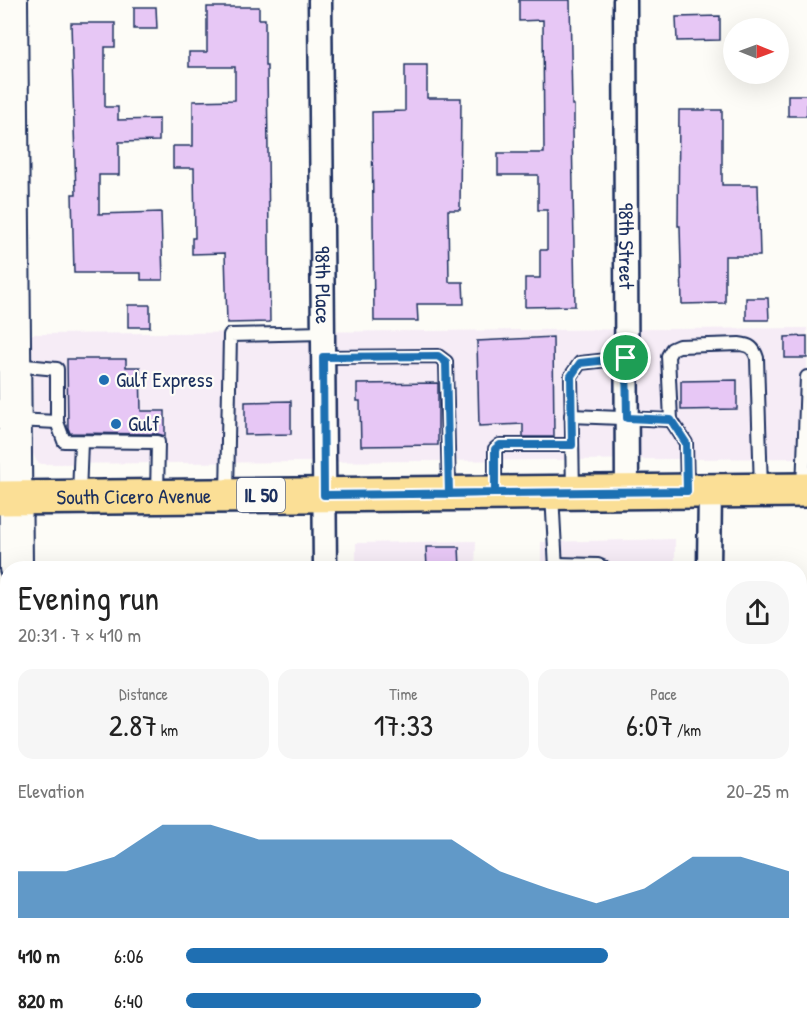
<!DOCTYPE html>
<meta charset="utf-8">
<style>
:root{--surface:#fff;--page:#f6f6f6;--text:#222;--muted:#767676;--accent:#1f6fb2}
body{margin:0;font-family:"Patrick Hand",sans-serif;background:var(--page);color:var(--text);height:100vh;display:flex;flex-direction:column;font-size:22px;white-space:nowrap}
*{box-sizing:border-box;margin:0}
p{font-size:20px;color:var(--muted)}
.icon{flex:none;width:33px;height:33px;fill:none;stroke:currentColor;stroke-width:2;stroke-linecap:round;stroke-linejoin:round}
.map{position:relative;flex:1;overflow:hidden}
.panel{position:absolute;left:0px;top:561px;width:807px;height:474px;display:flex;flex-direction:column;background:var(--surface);border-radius:24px 24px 0 0;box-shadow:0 6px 24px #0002}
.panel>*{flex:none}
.needle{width:39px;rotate:91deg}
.tools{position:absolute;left:723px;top:18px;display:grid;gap:12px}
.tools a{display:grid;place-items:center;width:66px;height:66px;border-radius:50%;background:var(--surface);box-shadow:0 6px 24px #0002;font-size:30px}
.pin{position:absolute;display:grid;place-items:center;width:51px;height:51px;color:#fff;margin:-26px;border:3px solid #fff;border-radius:50%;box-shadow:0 2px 6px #0007}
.round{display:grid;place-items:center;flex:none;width:63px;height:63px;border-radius:24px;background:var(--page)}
.overview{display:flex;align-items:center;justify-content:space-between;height:102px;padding:0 18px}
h1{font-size:33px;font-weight:600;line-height:45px}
.stats{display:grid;grid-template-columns:repeat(3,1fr);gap:9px;height:102px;padding:6px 18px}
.stats div{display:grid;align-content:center;border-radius:15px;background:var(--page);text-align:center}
.stats b{font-size:30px;font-weight:600}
.stats small{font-size:16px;font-weight:400}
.stats p{font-size:16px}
.chart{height:168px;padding:12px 18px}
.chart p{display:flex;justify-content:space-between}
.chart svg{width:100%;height:108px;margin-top:6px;fill:var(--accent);opacity:.7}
ul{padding:0 18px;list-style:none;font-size:20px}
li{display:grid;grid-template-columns:96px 72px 1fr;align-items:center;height:45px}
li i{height:15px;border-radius:8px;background:var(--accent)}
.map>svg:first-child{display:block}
.built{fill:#f6ecf6}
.building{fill:#e7c7f5;stroke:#1b2f5e;stroke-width:1.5}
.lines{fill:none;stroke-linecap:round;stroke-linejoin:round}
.lane-casing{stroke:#1b2f5e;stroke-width:16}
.street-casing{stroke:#1b2f5e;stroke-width:27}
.secondary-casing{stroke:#1b2f5e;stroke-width:36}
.primary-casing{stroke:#1b2f5e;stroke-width:38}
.lane{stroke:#fdfcf7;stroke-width:12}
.street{stroke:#fdfcf7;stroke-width:22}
.secondary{stroke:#fdfcf7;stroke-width:32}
.primary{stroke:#fbdf96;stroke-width:33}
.route-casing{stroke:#fff;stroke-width:12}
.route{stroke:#1f6fb2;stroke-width:8}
.poi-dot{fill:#1f6fb2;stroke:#fdfcf7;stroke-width:2}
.labels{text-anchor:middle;stroke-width:4.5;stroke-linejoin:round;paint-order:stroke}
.shield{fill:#fdfcf7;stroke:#5f6c8c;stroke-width:1.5}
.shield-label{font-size:20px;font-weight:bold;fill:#1b2f5e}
.street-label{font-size:21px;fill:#1b2f5e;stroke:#fdfcf7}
.poi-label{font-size:21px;fill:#1b2f5e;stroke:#fdfcf7;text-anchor:start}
</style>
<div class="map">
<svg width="807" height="1035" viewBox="0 0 807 1035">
<rect width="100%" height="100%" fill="#fdfcf7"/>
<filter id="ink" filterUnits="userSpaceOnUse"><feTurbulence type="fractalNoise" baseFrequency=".0167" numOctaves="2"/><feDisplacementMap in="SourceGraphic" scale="12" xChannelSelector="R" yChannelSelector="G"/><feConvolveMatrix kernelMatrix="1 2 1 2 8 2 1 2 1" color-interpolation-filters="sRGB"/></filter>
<g filter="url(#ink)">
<!-- built -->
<g class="built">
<path d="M807 328V458L42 464 37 462 33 454 32 334Z"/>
<path d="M675 539V568H541V542Z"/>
<path d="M476 541 475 568H356V543Z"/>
</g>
<!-- building -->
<g class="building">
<path d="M519 0H570L572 105H574V129H572L575 306 525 307V278H540V250H547V210H538V175H498V153H544L543 20 519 21Z"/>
<path d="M134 7H156L157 29H134Z"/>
<path d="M207 7H259V19H265V66H267L270 322 227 323 225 253 192 254V238H195L194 168H173V146H193V101L235 100V67H189V52H207Z"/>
<path d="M720 16V40L677 41 676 17Z"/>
<path d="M71 23H115V47H105V107H118V120L159 119V141L119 142V175H99V214L161 212 163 280H141V273H74L72 194H76Z"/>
<path d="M405 65H427V98H461L460 210H448L449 282H463L464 304H417L418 321H374L372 112 405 111Z"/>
<rect x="788" y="95" width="19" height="21"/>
<path d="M679 110H722V185H758L760 256H725V303L682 304 680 226H678Z"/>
<path d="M746 298H768L769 320H746Z"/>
<rect x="128" y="305" width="22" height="22"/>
<path d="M807 336V358H785V337Z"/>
<path d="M553 337 554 437H523V424L479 426 477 341Z"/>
<path d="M67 359H126V367H140L141 411H165V436L158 434 70 433 68 428Z"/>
<path d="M737 380V409L681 410V381Z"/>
<path d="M438 383V445L361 446 360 401H357V384Z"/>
<path d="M291 401V434L245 435V402Z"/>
<path d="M426 547H459L460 568H427Z"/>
</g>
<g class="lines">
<defs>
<g id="lane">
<path d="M323 357 438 356 446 362 449 492"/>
<path d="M15 365 57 369V422L16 420"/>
<path d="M571 416 671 420"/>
<path d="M57 422 64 441 158 442 157 496"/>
<path d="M803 489 807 377"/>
<path d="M687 490 686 443 671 420 668 356 672 349 679 346 739 344C750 345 754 348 757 358L761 489"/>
<path d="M495 492V449L500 445H572"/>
<path d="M573 492 571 376 580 363 626 358"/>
<path d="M227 493 230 335 323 333"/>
<path d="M552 494 556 568"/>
<path d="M79 495 81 442"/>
<path d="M556 564 598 565 605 568"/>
<path d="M0 624 8 623"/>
</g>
<g id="street">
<path id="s1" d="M320 0 325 568"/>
<path id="s2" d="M625 0 627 492"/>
<path d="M709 568 710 491"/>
<path d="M327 1028V1035"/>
<path d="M707 1035V1028"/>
</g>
<g id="secondary">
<path d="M11 0 16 568"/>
<path d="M20 1028V1035"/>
</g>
<g id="primary">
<path id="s3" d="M0 498 807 490"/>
</g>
</defs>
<!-- lane casing -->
<use href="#lane" class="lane-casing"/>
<!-- street casing -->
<use href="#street" class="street-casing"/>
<!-- secondary casing -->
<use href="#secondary" class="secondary-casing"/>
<!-- primary casing -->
<use href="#primary" class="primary-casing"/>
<!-- lane -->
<use href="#lane" class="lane"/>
<!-- street -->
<use href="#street" class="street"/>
<!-- secondary -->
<use href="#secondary" class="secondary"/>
<!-- primary -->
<use href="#primary" class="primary"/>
</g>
</g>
<g class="lines" filter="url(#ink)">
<defs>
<path id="route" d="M626 358 580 363 571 376 572 445H500L495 449V493L449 494 446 362 438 356 323 357 324 495C445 493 566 492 687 491L686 443 671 420 627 418 626 358"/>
</defs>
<!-- route casing -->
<use href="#route" class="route-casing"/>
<!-- route -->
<use href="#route" class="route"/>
</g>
<!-- markers -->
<g class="poi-dot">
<circle cx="104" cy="380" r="6"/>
<circle cx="116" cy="424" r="6"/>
</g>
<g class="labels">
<!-- shield labels -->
<rect class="shield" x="237" y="478" width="48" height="34" rx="4.5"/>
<g class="shield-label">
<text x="261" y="502">IL 50</text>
</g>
<!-- street labels -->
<g class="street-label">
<text dy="7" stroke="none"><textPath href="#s2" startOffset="246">98th Street</textPath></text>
<text dy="7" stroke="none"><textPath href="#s1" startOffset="285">98th Place</textPath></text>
<text dy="7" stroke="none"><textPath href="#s3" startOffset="134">South Cicero Avenue</textPath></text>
</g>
<!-- poi labels -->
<g class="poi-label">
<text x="116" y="387">Gulf Express</text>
<text x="128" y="431">Gulf</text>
</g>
</g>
</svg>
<div class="tools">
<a><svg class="needle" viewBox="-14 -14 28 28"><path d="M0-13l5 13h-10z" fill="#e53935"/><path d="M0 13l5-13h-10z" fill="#767676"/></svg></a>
</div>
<div class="pin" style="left:626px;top:358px;background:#1e9e55"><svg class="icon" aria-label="arrive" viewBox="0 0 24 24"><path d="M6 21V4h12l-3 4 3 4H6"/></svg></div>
<section class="panel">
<div class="overview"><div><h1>Evening run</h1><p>20:31 · 7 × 410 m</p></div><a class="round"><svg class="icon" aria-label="share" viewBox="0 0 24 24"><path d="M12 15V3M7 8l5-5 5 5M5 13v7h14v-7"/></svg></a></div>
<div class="stats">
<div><p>Distance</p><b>2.87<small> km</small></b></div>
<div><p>Time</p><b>17:33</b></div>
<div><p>Pace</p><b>6:07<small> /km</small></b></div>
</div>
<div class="chart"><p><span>Elevation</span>20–25 m</p>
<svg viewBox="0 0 160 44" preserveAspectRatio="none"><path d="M0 44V25L10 25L20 19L30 6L40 6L50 12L60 12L70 12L80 12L90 12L100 25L110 32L120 38L130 32L140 19L150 19L160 25V44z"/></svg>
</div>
<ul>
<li><b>410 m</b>6:06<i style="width:70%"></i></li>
<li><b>820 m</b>6:40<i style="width:49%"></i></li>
</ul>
</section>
</div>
